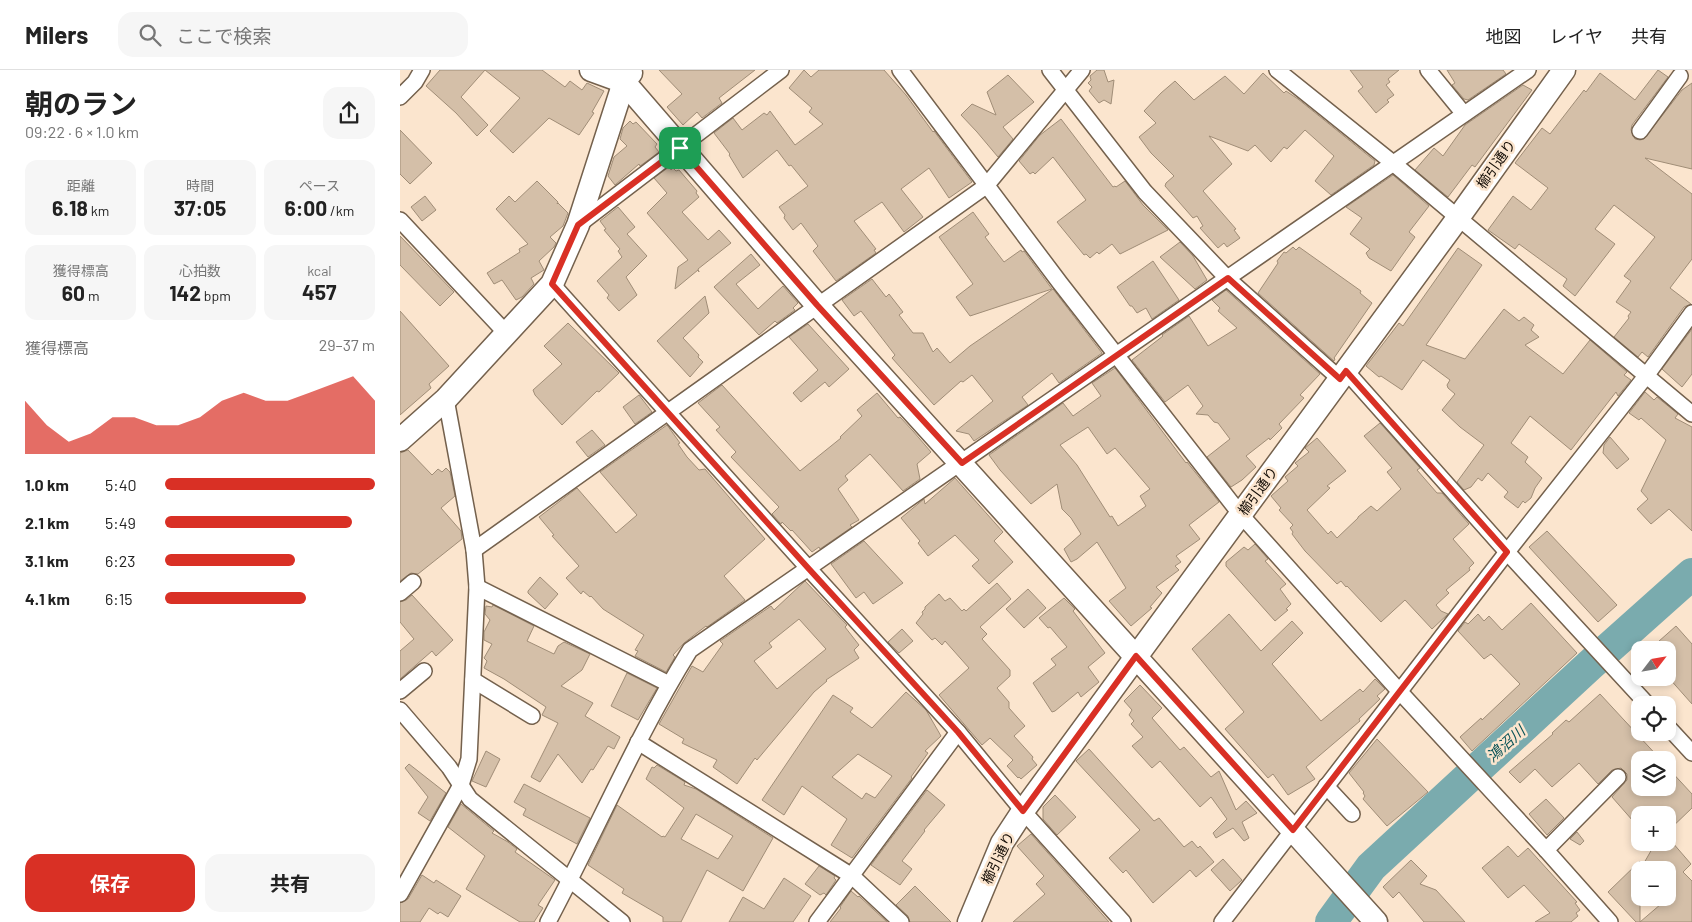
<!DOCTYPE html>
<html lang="ja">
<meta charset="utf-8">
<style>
:root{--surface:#fff;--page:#f6f6f6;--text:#222;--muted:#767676;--line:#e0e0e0;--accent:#d93025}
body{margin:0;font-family:Barlow,"Noto Sans JP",sans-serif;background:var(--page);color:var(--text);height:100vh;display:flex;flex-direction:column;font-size:19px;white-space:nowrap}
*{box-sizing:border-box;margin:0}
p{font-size:16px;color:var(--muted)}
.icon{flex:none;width:28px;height:28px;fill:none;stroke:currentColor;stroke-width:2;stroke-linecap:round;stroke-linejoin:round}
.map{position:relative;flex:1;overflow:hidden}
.side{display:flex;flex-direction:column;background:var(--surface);width:400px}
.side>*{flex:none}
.needle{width:32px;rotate:59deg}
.buttons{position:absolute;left:1231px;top:571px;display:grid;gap:10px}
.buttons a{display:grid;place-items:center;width:45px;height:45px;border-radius:10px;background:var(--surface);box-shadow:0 2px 8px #0003;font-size:25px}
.pin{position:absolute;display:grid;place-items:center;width:42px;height:42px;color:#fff;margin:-21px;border-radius:10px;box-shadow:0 2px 8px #0006}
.round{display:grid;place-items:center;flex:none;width:52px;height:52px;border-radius:15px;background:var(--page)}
.overview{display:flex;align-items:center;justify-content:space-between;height:85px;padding:0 25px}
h1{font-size:28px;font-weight:700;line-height:38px}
.figures{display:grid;grid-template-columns:repeat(3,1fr);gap:8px;height:85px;padding:5px 25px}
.figures div{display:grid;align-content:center;border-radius:12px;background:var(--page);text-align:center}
.figures b{font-size:21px;font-weight:700}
.figures small{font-size:14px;font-weight:400}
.figures p{font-size:14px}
.chart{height:140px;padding:10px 25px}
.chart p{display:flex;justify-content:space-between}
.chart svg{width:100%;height:90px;margin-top:5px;fill:var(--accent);opacity:.7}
.cta{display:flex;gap:10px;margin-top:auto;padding:10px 25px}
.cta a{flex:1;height:58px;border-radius:15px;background:var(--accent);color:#fff;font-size:20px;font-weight:700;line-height:58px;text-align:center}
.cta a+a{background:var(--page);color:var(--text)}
ul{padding:0 25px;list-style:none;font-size:16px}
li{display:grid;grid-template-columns:80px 60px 1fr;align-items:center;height:38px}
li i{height:12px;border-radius:6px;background:var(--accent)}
header{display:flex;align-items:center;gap:30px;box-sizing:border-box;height:70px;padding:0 25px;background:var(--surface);border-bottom:1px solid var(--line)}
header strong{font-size:24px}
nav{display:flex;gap:28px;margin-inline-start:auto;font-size:18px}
.search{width:350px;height:45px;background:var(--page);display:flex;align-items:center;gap:12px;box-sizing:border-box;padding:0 18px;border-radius:15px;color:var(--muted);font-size:19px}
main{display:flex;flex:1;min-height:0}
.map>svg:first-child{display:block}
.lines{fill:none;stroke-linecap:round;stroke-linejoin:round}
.river{stroke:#7aabae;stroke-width:32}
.building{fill:#d4bfa8;stroke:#a08d77;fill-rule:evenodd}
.street-casing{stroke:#74614d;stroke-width:18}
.secondary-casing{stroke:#74614d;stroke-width:25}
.street{stroke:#fff;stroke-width:15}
.secondary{stroke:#fff;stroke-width:22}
.route-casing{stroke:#fff;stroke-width:10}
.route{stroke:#d93025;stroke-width:6}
.labels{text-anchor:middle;stroke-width:5;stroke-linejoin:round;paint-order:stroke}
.street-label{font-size:14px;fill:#140d06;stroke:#fbe5ce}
.water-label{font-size:15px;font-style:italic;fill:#085357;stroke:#fbe5ce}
</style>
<header>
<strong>Milers</strong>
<div class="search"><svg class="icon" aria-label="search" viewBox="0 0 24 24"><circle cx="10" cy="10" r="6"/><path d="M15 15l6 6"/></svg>ここで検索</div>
<nav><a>地図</a><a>レイヤ</a><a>共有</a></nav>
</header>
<main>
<section class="side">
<div class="overview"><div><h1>朝のラン</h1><p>09:22 · 6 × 1.0 km</p></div><a class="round"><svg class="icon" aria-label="share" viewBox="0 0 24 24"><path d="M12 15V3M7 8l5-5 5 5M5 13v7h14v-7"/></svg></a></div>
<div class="figures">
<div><p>距離</p><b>6.18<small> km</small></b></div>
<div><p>時間</p><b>37:05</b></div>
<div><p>ペース</p><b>6:00<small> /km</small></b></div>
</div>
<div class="figures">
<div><p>獲得標高</p><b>60<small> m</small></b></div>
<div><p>心拍数</p><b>142<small> bpm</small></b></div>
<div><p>kcal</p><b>457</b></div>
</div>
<div class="chart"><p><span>獲得標高</span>29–37 m</p>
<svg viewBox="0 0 160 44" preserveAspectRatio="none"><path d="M0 44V18L10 30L20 38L30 34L40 26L50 26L60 30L70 30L80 26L90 18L100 14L110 18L120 18L130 14L140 10L150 6L160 18V44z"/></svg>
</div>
<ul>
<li><b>1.0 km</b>5:40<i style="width:100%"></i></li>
<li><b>2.1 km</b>5:49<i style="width:89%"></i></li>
<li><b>3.1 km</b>6:23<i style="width:62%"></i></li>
<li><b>4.1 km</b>6:15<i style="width:67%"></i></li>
</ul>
<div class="cta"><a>保存</a><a>共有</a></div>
</section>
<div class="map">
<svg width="1292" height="852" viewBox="0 0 1292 852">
<rect width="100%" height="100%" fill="#fbe5ce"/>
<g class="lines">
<!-- river -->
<path class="river" d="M931 852 971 797 1190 595 1292 504"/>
</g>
<!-- building -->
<g class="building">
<path d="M40 0H142L165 17 170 11 182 20 187 13 204 21 192 42 194 43 179 65 149 48 113 83 90 61 120 28 85 0 61 27 88 55 77 66 56 43 26 16Z"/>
<path d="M259 0H355L319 28 322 33 302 48 297 42 283 55 267 37 282 24Z"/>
<path d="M404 0 411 7 419 0H484L506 25 533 62 534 61 572 112 549 128 529 98 501 119 523 147 504 162 482 132 454 151 476 179 474 180 476 183 436 211 413 181 418 176 401 153 393 160 384 148 385 145 379 137 408 116 391 95 389 96 377 80 343 108 329 85 330 84 314 63 333 48 342 60 364 43 367 45 370 41 395 75 423 54 409 42 412 38 389 18Z"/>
<path d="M697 0H704L708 12 714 10 711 34 704 30 699 33 689 21 692 17 688 13 691 10 690 6Z"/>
<path d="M950 0H999L988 9 990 12 986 15 994 25 987 30 989 32 976 43 958 21 963 17Z"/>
<path d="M1047 0H1103L1106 4 1068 30 1064 29 1052 15 1055 13Z"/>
<path d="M1258 0 1268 7 1232 55 1231 60 1235 69 1240 70 1244 69 1282 20 1292 13V99L1245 88 1292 124V189L1270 218 1291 234 1284 237 1248 287 1242 282 1238 287 1214 267 1229 248 1228 246 1231 242 1216 232 1231 211 1224 206 1255 167 1214 135 1195 159 1215 174 1175 226 1163 216 1167 209 1119 174 1115 179 1088 160 1113 126 1131 140 1148 118 1115 93 1142 58 1150 64 1184 20 1186 22 1200 3 1235 30Z"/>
<path d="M863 3 884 23 886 21 898 29 975 91 974 95 931 125 915 111 934 86 905 60 887 79 884 77 871 92 855 75 848 81 809 66 832 94 803 121 836 159 834 160 840 168 827 177 824 173 818 178 800 158 803 156 797 146 793 148 765 116 766 113 774 106 751 83 739 67 756 53 744 41 761 23 775 11 794 30 825 6 844 24Z"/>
<path d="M608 5 634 32 603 57 613 69 598 87 577 62 561 45 572 34 596 45 587 22Z"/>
<path d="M1123 15 1132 20 1075 97 1072 95 1048 127 1015 100 1034 78 1043 86 1065 55Z"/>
<path d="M661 49 713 117 715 116 716 117 725 111 743 135 768 160 720 184 712 174 699 184 697 182 690 188 686 184 684 185 657 152 686 130 653 87 635 104 633 102 630 104 619 91 640 65Z"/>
<path d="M230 51 233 54 236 52 257 74 255 77 259 82 240 96 239 94 215 115 208 106 214 87 227 76 220 69 223 58Z"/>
<path d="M0 60 32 93 10 114 0 104Z"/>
<path d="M269 97 271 100 273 98 276 101 279 100 297 121 296 123 299 127 282 142 308 170 319 160 331 173 298 199 299 202 298 200 275 219 278 197 288 190 247 143 267 123 254 108Z"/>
<path d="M993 105 1029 136 1009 162 1015 167 991 201 969 188 966 183 970 179 950 164 962 148 946 137Z"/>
<path d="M137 111 158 132 157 134 158 133 168 143 163 156 150 167 156 173 154 177 139 191 144 200 131 208 134 214 122 227 116 230 102 210 94 214 87 203 120 182 119 179 128 174 96 139 109 126 115 132Z"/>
<path d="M25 126 36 140 22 151 11 137Z"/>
<path d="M218 137 235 157 227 164 247 186 226 207 237 225 219 241 207 228 209 225 197 211 222 187 218 181 220 179 204 160 206 159 200 151Z"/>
<path d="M573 142 589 164 585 167 604 192 621 180 622 182 624 181 652 219 570 246 556 227 573 214 539 167Z"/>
<path d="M0 166 54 222 40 236 0 195Z"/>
<path d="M780 172 793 186 807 210 795 219 760 187Z"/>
<path d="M893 177 896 180 899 177 961 221 960 223 972 233 934 288 935 289 934 291 858 223 878 193 877 191 884 182 886 183Z"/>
<path d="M1058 178 1082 195 1026 275 1065 289 1104 239 1119 251 1124 247 1134 255 1131 260 1139 267 1125 275 1163 304 1190 270 1227 302 1224 305 1231 310 1218 326 1216 322 1171 380 1130 346 1111 373 1128 387 1125 392 1142 408 1135 418 1131 428 1125 433 1123 431 1118 438 1104 427 1108 422 1088 403 1082 411 1078 408 1071 417 1064 420 1057 412 1084 375 1060 357 1042 340 1055 324 1048 318 1047 315 1050 310 1023 290 1002 320 981 306 979 307 966 296 999 253 1003 256Z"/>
<path d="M351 184 360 195 336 214 358 239 383 216 398 233 393 238 395 240 377 253 375 251 359 265 314 217Z"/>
<path d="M753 191 779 230 752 249 746 238 737 243 732 236H730L717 217Z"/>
<path d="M472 209 486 227 489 224 503 242 499 245 513 263H523L533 282 537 278 550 293 570 276 653 219 702 283 659 313 652 303 622 327 628 335 574 371 569 364 556 361 593 331 572 305 563 312 561 311 534 335 492 288 495 285 461 241 454 246 442 230Z"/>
<path d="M826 220 920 304 900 325 904 328 879 354 882 358 870 370 869 368 846 386 856 397 842 410 831 417 807 387 830 369 818 353 814 352 808 345 796 344 803 336 788 315 765 332 732 290 763 266 762 265 789 246 808 276 837 258 818 241 820 238 812 230Z"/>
<path d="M305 226 309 243 283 268 299 285 298 287 303 292 290 307 257 271Z"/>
<path d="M0 241 49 296 29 314 31 318 0 345Z"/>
<path d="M168 253 219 303 199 322 197 321 162 355 135 325 133 320 162 294 144 276Z"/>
<path d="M408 254 449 299 429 317 425 312 401 332 393 323 418 300 389 267Z"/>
<path d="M1292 259V304L1282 317 1262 299Z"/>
<path d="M715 298 786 393 787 392 819 432 789 455 800 469 776 486 781 492 775 496 779 500 756 517 762 523 750 537 752 538 731 556 709 531 726 518 697 472 677 489 671 492 664 479 681 464 671 448 662 439 657 414 631 434 600 400 589 385 663 333 673 346 701 326 692 313ZM688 357 707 384 715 378 750 419 740 426 746 436 718 456 712 446 710 447 677 395 660 375Z"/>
<path d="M322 315 400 401 441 368 440 367 462 346 457 340 477 323 498 348 500 347 513 361 531 382 517 394 520 409 503 421 470 384 445 406 448 410 438 419 459 450 450 455 452 457 420 479 419 477 412 482 392 460 391 461 382 452 381 454 372 444 379 437 331 387 336 382 316 360 320 357 298 333Z"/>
<path d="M1245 322 1254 330 1257 327 1278 344 1275 348 1292 357V461L1269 439 1251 454 1237 439 1248 429 1241 421 1266 370 1241 348 1239 350 1229 343Z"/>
<path d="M239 325 252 342 235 354 223 337Z"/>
<path d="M980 353 1020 398 1017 400 1037 423H1042L1069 454 1053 469 1074 493 1069 498 1070 500 1046 520 1049 523 1036 535 1041 541 1048 544 1032 559 1005 530 981 552 947 516 946 517 941 511 937 514 905 481 892 464 893 462 890 458 893 455 879 440 881 438 871 426 888 411 885 407 898 396 895 393 909 382 905 378 917 368 946 401 927 416 930 418 907 440 928 464 931 461 937 468 958 448V447L971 436 977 441 1001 419 987 402 992 398 964 366Z"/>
<path d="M267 355 280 373 278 374 287 387 299 400 305 399 365 469 324 506 345 530 307 557 306 556 284 573 273 585 275 587 266 602 235 586 238 581 235 580 244 565 203 539 191 526 190 527 183 521 181 524 166 508 179 496 152 466 154 465 139 447 177 418 216 463 237 445 200 402Z"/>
<path d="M192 360 205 375 188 387 176 372Z"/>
<path d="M1210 367 1229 389 1217 399 1203 383 1204 375Z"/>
<path d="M8 380 32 405 38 399 42 402 46 398 50 402 55 426 41 438 61 461 62 469 18 504 11 503 0 511V383Z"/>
<path d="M555 408 603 462 594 471 613 492 589 514 572 496 579 490 555 465 528 486 518 473 520 471 501 448 524 429 525 434Z"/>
<path d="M1147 461 1217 535 1198 552 1129 477Z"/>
<path d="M464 471 503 513 473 534 464 522 456 528 431 494Z"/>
<path d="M855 474 868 489 865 491 886 514 880 519 891 534 886 539 888 540 875 551 826 496V492L844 477 848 480Z"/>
<path d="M140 507 158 524 145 539 128 523V521Z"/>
<path d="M405 511 447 555 445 557 459 575 454 580 459 588 426 610 427 611 414 622 357 690 355 688 337 714 313 697 317 690 282 673 284 669 259 654 292 596 303 602 323 574 320 571 371 536 374 540ZM399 549 426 579 377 619 354 591 372 577 369 573Z"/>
<path d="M597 513 611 529 580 557 587 564 582 569 610 600V606L597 618 609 632V638L625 656 614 666 633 687 632 689 637 695 621 709 619 707 618 708 607 696 613 690 590 668 582 675 539 625 569 598 545 571 542 575 535 568 532 570 516 553 523 544 522 542 525 539V537L539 524 545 531 550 528 562 541 564 539 566 541Z"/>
<path d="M628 519 646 538 624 558 606 539Z"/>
<path d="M12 525 53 570 36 586 32 581 0 609V581L14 569 0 552V532L6 530Z"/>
<path d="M664 528 675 539 673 541 705 583 688 597 699 612 681 627 678 622 655 641 652 642 633 613 656 595 651 589 667 577 650 557 648 558 639 548Z"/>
<path d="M1131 533 1177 583 1072 681 1060 667 1081 648 1082 650 1120 614 1091 584 1084 589 1058 561 1065 552 1068 554 1078 544 1084 551 1089 546 1102 560Z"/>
<path d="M93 535 134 556 127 571 154 584 158 576 164 572 190 584 182 600 161 616 193 633 185 646 220 667 214 679 208 676 193 700 191 699 182 713 158 684 140 712 131 707 158 653 142 645 146 637 104 609 84 598 87 591 84 588 92 574 84 570V562L90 550 85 544 86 536 92 537Z"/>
<path d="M829 544 861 581 892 551 903 563 872 594 921 651 960 619 963 622 975 609 985 619 977 626 980 629 959 649 960 651 906 697 915 709 888 725 873 704 868 708 825 659 844 642 792 579Z"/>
<path d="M1276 556 1292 574V634L1268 607V580H1249Z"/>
<path d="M502 559 513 571 499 583 488 572Z"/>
<path d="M227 603 257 618 238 650 211 636Z"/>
<path d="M740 615 762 638 752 648 780 680 784 677 811 707 819 701 836 740 846 731 857 743 842 752 849 768 844 771 833 758 816 768 813 763 827 749 811 727 800 737 760 691 752 698 732 676 743 667 731 654 734 651 729 645 732 640 724 631Z"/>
<path d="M506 622 526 640 541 666 525 681 528 683 511 707 512 708 452 788 431 775 447 749 402 716 384 745 362 730 433 625 453 638 450 642 472 658ZM458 684 492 706 475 728 466 723 462 729 432 707Z"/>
<path d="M1200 624 1261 690H1240V718H1268V698L1292 724V738L1268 761V745H1240V759L1212 727 1227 710V704L1221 698 1212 700 1198 714 1179 693 1152 717 1135 699 1120 713 1109 702 1153 664 1152 663 1166 650 1169 652Z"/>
<path d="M977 669 1028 722 987 756 963 729 965 726 963 723 964 722 949 703Z"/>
<path d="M689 679 754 751 759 748 784 777 792 771 798 778 800 776 814 792 796 807 790 800 753 833 726 800 723 803 709 788 740 760 676 691Z"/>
<path d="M86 681 100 689 86 717 72 711Z"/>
<path d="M9 694 46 723 30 751 18 743 28 727 5 698Z"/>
<path d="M257 695 285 712 284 715 296 719 373 768 343 821 307 800 281 852H263V847L222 823 224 819 188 795 217 735 262 767 263 766 265 767 284 738 246 709 252 697 254 698ZM296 744 333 766 318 789 281 769Z"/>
<path d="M124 714 190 748 177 774 123 745 126 739 114 732Z"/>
<path d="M527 720 545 735 524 760 525 761 502 791 512 799 500 815 471 795Z"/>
<path d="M655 725 676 747 657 765 643 749V737Z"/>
<path d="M1146 729 1164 748 1147 765 1129 744Z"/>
<path d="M61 734 94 761 92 763 108 772 117 779 115 782 155 810 138 835 143 838 134 852H120L66 819 85 786 48 757Z"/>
<path d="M1177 762 1184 771 1180 775 1170 769Z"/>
<path d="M631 764 680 819 709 852H613L645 824 636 814 644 806 617 776Z"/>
<path d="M1256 772H1272L1291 794 1283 802 1292 811V852H1240L1268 828V800H1240V852H1236L1208 822 1240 791V800Z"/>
<path d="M1108 776 1118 787 1128 778 1177 832 1175 833 1180 840 1176 843 1178 846 1171 852H1135L1150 843 1124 815 1108 828 1082 798Z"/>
<path d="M823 789 842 810 830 821 811 800Z"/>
<path d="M1011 790 1027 806 1020 814 1036 820 1065 852H1024L999 822 993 828 983 817Z"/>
<path d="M419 796 435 806 434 808 436 810 426 825 424 823 420 825 405 814Z"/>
<path d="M22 805 34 813 36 810 61 826 48 847 40 842 38 844 29 838 20 852H0V833L8 829Z"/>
<path d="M384 808 411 826 393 852H329L343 827 364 839Z"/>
<path d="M515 816 551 852H510L508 846 496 835Z"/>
<path d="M451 821 458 827 459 826 487 852H430L441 838 440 837Z"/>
</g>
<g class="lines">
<defs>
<g id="street">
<path d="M500 0 660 213 841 445 1000 622 1146 780 1210 852"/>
<path d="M650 0 745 122 828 209 940 309"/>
<path d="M877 0 993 93 1292 344"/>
<path d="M1028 0 1064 44"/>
<path d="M0 27 15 12 22 0"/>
<path d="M1240 61 1280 6"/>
<path d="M0 150 107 264"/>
<path d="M178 155 381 0"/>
<path d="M152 214 409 499 558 662 623 741 723 852"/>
<path d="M946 301 1107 482 1248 635"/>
<path d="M74 480 586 116 682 0"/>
<path d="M77 517 269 614"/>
<path d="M0 523 13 512"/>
<path d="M73 610 132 646"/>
<path d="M0 621 24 601"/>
<path d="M0 640 49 697 70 729 222 852"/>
<path d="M1268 657 1292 683"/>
<path d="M238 672 452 806 501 852"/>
<path d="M926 716 952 744"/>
<path d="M1146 780 1218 707"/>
<path d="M0 824 61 715 69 689 77 517 74 480 46 329"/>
<path d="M148 852C196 762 236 667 290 580L1128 0"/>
<path d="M417 852 558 662"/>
<path d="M822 852 1107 482 1246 306 1292 243"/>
</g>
<g id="secondary">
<path d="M191 0 224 12 417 235 976 852"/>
<path d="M0 370 46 329 152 214 178 155 224 12 231 3"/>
<path d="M569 852 602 773 623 741 1058 148 1164 0"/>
</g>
</defs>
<!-- street casing -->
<use href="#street" class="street-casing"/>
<!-- secondary casing -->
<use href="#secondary" class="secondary-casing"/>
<!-- street -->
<use href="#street" class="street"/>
<!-- secondary -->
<use href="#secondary" class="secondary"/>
</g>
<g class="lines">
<defs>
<path id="route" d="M280 78 417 235 562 393 828 208 940 309 946 301 1107 482 893 760 736 586 623 741 558 662 409 499 152 214 178 155Z"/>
</defs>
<!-- route casing -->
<use href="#route" class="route-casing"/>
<!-- route -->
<use href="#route" class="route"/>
</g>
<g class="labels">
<!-- street labels -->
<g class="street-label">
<text transform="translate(1096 94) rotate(-55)" y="5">櫛引通り</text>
<text transform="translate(858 421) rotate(-54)" y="5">櫛引通り</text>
<text transform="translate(598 788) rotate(-64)" y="5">櫛引通り</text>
</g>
<!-- water labels -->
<g class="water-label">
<text transform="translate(1106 674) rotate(-42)" y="5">鴻沼川</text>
</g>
</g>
</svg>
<div class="buttons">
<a><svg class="needle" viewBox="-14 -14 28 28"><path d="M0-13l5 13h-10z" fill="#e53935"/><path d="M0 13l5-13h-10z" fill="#767676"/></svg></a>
<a><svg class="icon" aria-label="locate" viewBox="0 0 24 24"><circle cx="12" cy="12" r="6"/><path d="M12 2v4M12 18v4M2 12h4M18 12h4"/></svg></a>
<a><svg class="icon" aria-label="layers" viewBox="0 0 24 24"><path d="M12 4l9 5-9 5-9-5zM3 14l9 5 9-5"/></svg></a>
<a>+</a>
<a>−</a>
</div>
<div class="pin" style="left:280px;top:78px;background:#1e9e55"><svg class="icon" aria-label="arrive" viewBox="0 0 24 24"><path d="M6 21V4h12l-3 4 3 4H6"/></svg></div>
</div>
</main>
